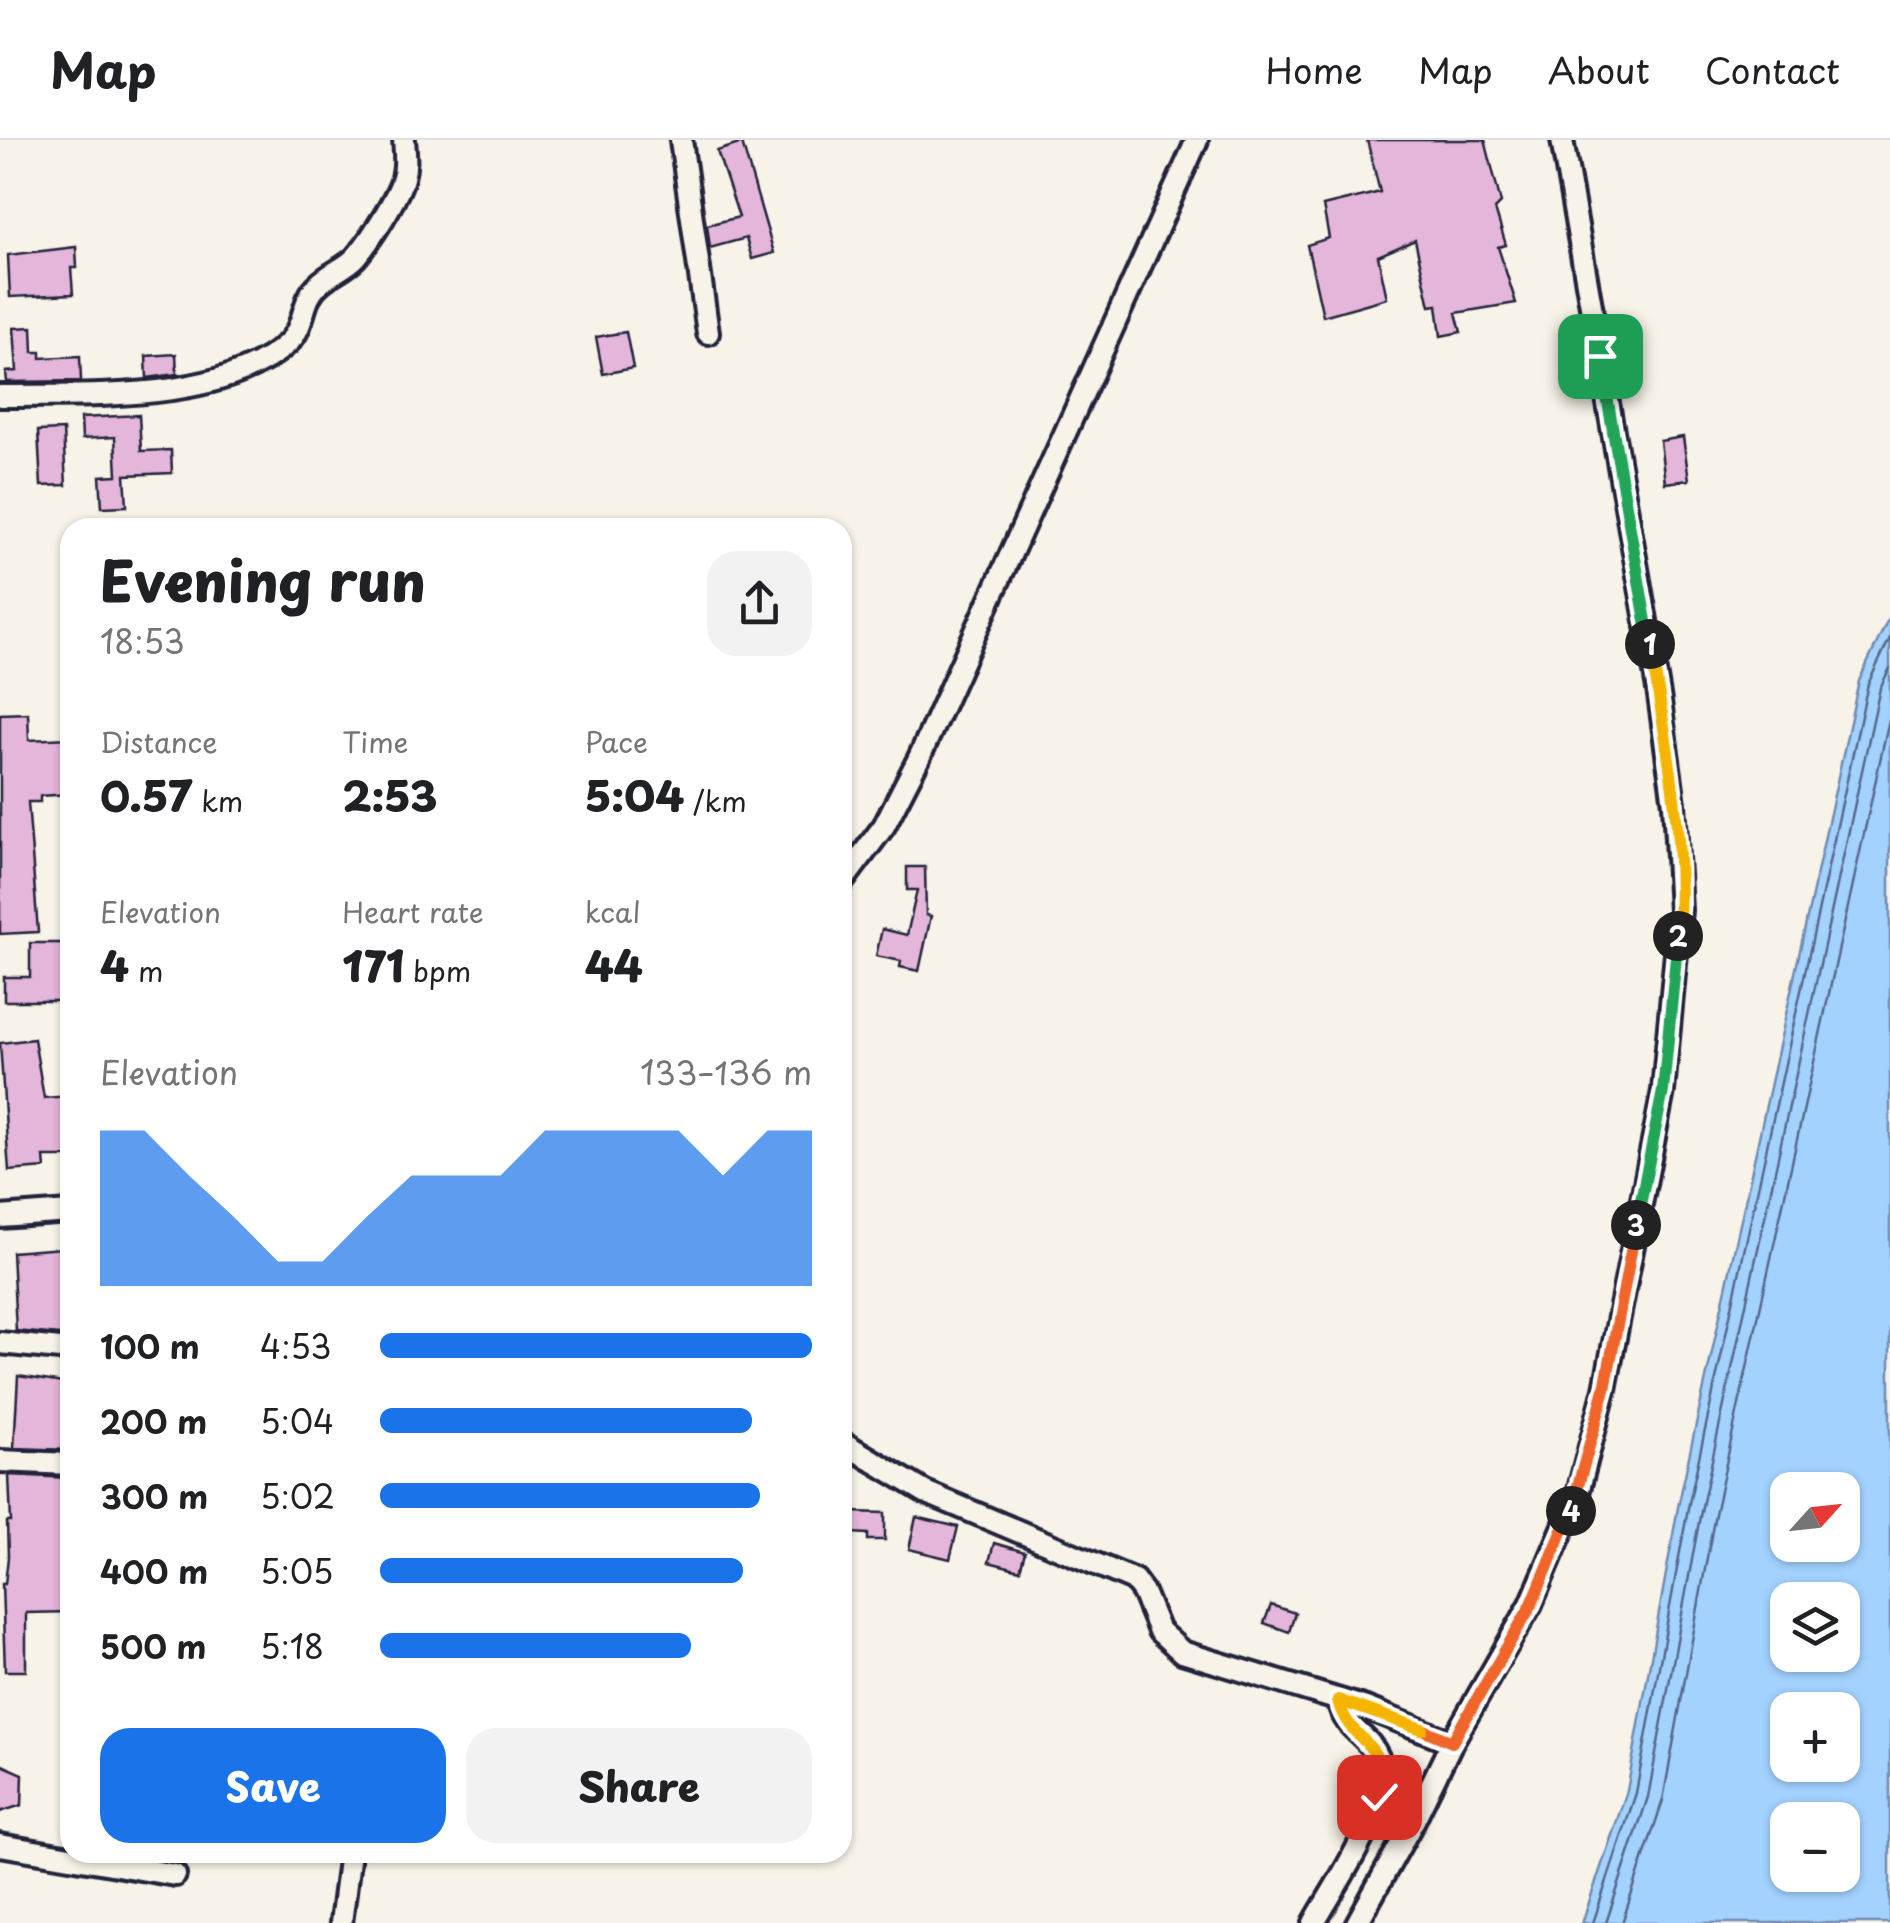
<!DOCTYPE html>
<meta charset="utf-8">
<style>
:root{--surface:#fff;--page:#f2f2f2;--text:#202124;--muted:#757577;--line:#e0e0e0;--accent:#1a73e8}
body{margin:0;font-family:"Playpen Sans",sans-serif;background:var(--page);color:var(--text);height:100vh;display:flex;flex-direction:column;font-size:38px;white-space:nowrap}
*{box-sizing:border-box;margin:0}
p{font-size:32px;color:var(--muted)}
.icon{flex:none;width:55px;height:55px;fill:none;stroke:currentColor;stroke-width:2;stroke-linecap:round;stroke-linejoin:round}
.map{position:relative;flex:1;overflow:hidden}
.side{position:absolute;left:60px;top:378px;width:792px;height:1345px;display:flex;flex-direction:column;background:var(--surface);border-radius:30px;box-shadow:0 2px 8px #0004}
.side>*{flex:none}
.needle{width:65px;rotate:63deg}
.fabs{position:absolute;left:1770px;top:1332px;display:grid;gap:20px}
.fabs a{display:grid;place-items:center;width:90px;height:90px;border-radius:20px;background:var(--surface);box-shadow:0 2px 8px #0004;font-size:50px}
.pin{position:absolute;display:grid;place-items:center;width:85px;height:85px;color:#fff;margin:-42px;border-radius:20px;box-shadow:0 5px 15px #0006}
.km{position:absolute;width:50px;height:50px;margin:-25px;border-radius:50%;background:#222;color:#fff;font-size:28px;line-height:50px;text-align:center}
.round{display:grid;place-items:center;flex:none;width:105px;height:105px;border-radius:30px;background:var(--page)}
.summary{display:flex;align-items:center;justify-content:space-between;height:170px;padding:0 40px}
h1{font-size:55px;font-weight:800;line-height:75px}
.metrics{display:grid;grid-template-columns:repeat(3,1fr);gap:15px;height:170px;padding:10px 40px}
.metrics div{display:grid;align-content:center}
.metrics b{font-size:42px;font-weight:800}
.metrics small{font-size:28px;font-weight:400}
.metrics p{font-size:28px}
.chart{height:280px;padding:20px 40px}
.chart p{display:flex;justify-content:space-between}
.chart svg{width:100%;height:180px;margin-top:10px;fill:var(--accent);opacity:.7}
.action{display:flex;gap:20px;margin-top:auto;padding:20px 40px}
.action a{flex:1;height:115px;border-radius:30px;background:var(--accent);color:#fff;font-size:40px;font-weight:800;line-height:115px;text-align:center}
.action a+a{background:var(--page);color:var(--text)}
ul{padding:0 40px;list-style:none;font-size:32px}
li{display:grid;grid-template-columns:160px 120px 1fr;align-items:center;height:75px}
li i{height:25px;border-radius:12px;background:var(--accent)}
header{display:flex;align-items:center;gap:60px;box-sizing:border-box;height:140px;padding:0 50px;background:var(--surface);border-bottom:2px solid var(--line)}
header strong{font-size:48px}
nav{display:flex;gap:55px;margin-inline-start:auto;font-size:35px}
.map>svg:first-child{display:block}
.water{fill:#a3d2ff;stroke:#6f8cb1;stroke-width:2.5;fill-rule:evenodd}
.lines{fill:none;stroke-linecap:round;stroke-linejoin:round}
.shore{stroke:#566889;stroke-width:2.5}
.building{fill:#e4b6da;stroke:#22223b;stroke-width:2.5}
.minor-casing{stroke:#22223b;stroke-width:28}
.minor{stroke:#f7f3e8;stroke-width:20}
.split-1-casing{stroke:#fff;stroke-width:20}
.split-2-casing{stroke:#fff;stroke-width:20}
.split-3-casing{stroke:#fff;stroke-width:20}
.split-4-casing{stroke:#fff;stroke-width:20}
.split-5-casing{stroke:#fff;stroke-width:20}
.split-6-casing{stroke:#fff;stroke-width:20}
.split-1{stroke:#22a559;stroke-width:12}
.split-2{stroke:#f5b400;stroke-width:12}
.split-3{stroke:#22a559;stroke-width:12}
.split-4{stroke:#f0652b;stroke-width:12}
.split-5{stroke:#f0652b;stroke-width:12}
.split-6{stroke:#f5b400;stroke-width:12}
</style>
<header>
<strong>Map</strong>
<nav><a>Home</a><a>Map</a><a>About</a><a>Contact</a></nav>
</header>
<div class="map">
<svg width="1890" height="1783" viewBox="0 0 1890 1783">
<rect width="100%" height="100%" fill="#f7f3e8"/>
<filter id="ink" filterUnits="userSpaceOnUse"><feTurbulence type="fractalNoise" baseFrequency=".01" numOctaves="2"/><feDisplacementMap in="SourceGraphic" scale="20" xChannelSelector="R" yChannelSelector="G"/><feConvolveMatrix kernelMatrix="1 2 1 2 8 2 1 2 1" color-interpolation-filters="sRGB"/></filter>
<g filter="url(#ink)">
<!-- water -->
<path class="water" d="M1890 475V1783H1582L1627 1651 1678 1367 1859 541ZM1788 1350H1842V1405H1788ZM1788 1460H1842V1515H1788ZM1788 1570H1842V1625H1788ZM1788 1680H1842V1735H1788Z"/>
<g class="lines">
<!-- shore -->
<g class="shore">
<path d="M1593 1783 1636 1653 1688 1368 1868 544 1890 498"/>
<path d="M1606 1783 1648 1657 1701 1371 1880 548 1890 528"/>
<path d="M1622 1783 1663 1660 1715 1374 1890 575"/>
</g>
</g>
<!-- building -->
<g class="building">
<path d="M1367 0H1485L1501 63 1495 69 1506 105 1498 107 1516 163 1456 173 1461 192 1441 196 1437 165 1430 166 1415 100 1378 116 1387 158 1323 176 1307 105 1329 98 1323 66 1380 52Z"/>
<path d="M742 3 774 113 752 119 746 98 710 108 707 85 739 77 717 11Z"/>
<path d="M76 107 77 128H71L73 154 10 157 8 115Z"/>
<path d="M32 187 33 212H41V218L80 216 81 241 7 242 6 232 17 231 14 188Z"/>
<path d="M626 192 633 228 603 234 596 197Z"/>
<path d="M176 214 177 234 147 238 146 216Z"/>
<path d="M139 275 141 311 171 310 172 333 125 335 127 366 102 367 100 336 117 335 115 297 82 299 81 278Z"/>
<path d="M63 290 66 345 41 346 38 291Z"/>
<path d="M1683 297 1689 340 1665 343 1660 301Z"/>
<path d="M28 573 29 600 69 598 70 654 40 656V662H28L38 792 0 794V574Z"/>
<path d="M907 727H925L926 775 931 776 919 831 900 827 901 821 876 816 882 789 907 795 917 750H907Z"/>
<path d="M30 803H70V861H4V837H30Z"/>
<path d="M34 899 44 958 70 956V1017H44L45 1028 9 1031 0 903Z"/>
<path d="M62 1108 70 1196 16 1191 12 1112Z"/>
<path d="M18 1236 70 1244V1310L14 1308Z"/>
<path d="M9 1335 70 1338V1472L26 1473V1531H5L2 1444H5L8 1417 7 1382H11Z"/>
<path d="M852 1372 885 1373V1400H868V1394L852 1393Z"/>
<path d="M916 1377 958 1387 950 1419 909 1409Z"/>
<path d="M994 1403 1025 1412 1020 1430 989 1422Z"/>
<path d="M1271 1465 1295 1473 1289 1492 1264 1483Z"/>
<path d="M0 1624 23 1634 22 1665 0 1672Z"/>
</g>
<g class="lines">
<defs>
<g id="minor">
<path d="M681 0 708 193"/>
<path d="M0 256C84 254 222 264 288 203 306 186 301 159 319 144 330 133 346 128 356 117 370 101 398 57 403 38 407 25 405 13 404 0"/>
<path d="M842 742 884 686 919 618 1197 0"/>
<path d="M0 1077 70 1072"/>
<path d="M0 1203 70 1210"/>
<path d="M842 1302 925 1352 1134 1440 1143 1452 1159 1491 1182 1512 1366 1568 1452 1602"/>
<path d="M0 1321 70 1324"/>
<path d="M0 1705 175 1735"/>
<path d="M341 1783 350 1712"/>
<path d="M1314 1783C1336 1743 1395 1661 1378 1617 1367 1592 1346 1593 1338 1560"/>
<path d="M1357 1783 1413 1682 1452 1602 1531 1464 1578 1353 1605 1249 1663 951 1680 770 1674 664 1659 555 1562 0"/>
</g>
</defs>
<!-- minor casing -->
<use href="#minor" class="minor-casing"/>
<!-- minor -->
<use href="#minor" class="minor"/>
</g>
</g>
<g class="lines" filter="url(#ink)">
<defs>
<path id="split-1" d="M1600 216 1650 504"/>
<path id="split-2" d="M1650 504C1666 599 1686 699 1678 796"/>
<path id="split-3" d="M1636 1085 1663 951 1678 796"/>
<path id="split-4" d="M1571 1371 1605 1249 1636 1085"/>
<path id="split-5" d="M1422 1589 1452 1602 1532 1464 1571 1371"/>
<path id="split-6" d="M1379 1657C1390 1597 1349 1606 1338 1560L1422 1589"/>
</defs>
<!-- split-1 casing -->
<use href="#split-1" class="split-1-casing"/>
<!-- split-2 casing -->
<use href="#split-2" class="split-2-casing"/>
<!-- split-3 casing -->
<use href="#split-3" class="split-3-casing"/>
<!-- split-4 casing -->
<use href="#split-4" class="split-4-casing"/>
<!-- split-5 casing -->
<use href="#split-5" class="split-5-casing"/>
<!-- split-6 casing -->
<use href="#split-6" class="split-6-casing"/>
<!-- split-1 -->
<use href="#split-1" class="split-1"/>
<!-- split-2 -->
<use href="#split-2" class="split-2"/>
<!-- split-3 -->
<use href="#split-3" class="split-3"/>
<!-- split-4 -->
<use href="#split-4" class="split-4"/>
<!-- split-5 -->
<use href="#split-5" class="split-5"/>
<!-- split-6 -->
<use href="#split-6" class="split-6"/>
</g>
</svg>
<div class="fabs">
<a><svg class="needle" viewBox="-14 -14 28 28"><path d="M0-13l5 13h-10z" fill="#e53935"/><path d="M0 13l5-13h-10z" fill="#757577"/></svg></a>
<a><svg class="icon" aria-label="layers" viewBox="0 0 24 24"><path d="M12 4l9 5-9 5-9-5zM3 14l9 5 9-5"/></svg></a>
<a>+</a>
<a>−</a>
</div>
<div class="pin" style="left:1600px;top:216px;background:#1e9e55"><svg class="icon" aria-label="arrive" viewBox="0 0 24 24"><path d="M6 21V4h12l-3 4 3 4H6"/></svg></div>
<div class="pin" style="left:1379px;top:1657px;background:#d93025"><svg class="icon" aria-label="check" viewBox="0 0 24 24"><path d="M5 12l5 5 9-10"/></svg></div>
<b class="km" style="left:1650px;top:504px">1</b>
<b class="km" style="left:1678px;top:796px">2</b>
<b class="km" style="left:1636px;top:1085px">3</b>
<b class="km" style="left:1571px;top:1371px">4</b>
<section class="side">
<div class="summary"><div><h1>Evening run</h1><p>18:53</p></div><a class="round"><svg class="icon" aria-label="share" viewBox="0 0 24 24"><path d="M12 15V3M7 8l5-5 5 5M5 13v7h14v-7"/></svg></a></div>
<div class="metrics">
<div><p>Distance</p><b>0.57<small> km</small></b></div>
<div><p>Time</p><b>2:53</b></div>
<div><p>Pace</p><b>5:04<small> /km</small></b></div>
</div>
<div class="metrics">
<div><p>Elevation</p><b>4<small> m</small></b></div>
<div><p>Heart rate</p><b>171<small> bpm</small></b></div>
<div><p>kcal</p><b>44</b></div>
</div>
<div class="chart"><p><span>Elevation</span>133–136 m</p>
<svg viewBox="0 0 160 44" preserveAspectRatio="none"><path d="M0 44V6L10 6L20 17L30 27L40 38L50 38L60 27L70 17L80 17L90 17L100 6L110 6L120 6L130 6L140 17L150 6L160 6V44z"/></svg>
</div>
<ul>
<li><b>100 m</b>4:53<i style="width:100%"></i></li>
<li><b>200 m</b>5:04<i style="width:86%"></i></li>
<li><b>300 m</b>5:02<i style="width:88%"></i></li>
<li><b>400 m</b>5:05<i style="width:84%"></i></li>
<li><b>500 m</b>5:18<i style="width:72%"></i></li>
</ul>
<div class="action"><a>Save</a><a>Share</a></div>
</section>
</div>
